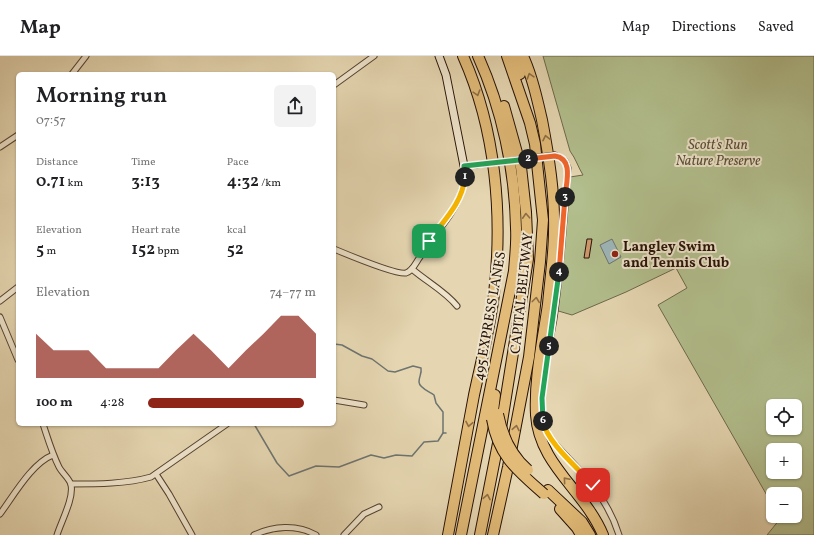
<!DOCTYPE html>
<meta charset="utf-8">
<style>
:root{--surface:#fff;--page:#f2f2f2;--text:#202124;--muted:#757577;--line:#e0e0e0;--accent:#8f2418}
body{margin:0;font-family:Vollkorn,serif;background:var(--page);color:var(--text);height:100vh;display:flex;flex-direction:column;font-size:15px;white-space:nowrap}
*{box-sizing:border-box;margin:0}
p{font-size:13px;color:var(--muted)}
.icon{flex:none;width:22px;height:22px;fill:none;stroke:currentColor;stroke-width:2;stroke-linecap:round;stroke-linejoin:round}
.map{position:relative;flex:1;overflow:hidden}
.sheet{position:absolute;left:16px;top:16px;width:320px;height:354px;display:flex;flex-direction:column;background:var(--surface);border-radius:6px;box-shadow:0 1px 3px #0004}
.sheet>*{flex:none}
.fabs{position:absolute;left:766px;top:343px;display:grid;gap:8px}
.fabs a{display:grid;place-items:center;width:36px;height:36px;border-radius:6px;background:var(--surface);box-shadow:0 1px 3px #0004;font-size:20px}
.pin{position:absolute;display:grid;place-items:center;width:34px;height:34px;color:#fff;margin:-17px;border-radius:8px;box-shadow:0 2px 6px #0006}
.km{position:absolute;width:20px;height:20px;margin:-10px;border-radius:50%;background:#222;color:#fff;font-size:11px;line-height:20px;text-align:center}
.round{display:grid;place-items:center;flex:none;width:42px;height:42px;border-radius:6px;background:var(--page)}
.summary{display:flex;align-items:center;justify-content:space-between;height:68px;padding:0 20px}
h1{font-size:22px;font-weight:600;line-height:30px}
.stats{display:grid;grid-template-columns:repeat(3,1fr);gap:6px;height:68px;padding:4px 20px}
.stats div{display:grid;align-content:center}
.stats b{font-size:17px;font-weight:600}
.stats small{font-size:11px;font-weight:400}
.stats p{font-size:11px}
.chart{height:112px;padding:8px 20px}
.chart p{display:flex;justify-content:space-between}
.chart svg{width:100%;height:72px;margin-top:4px;fill:var(--accent);opacity:.7}
ul{padding:0 20px;list-style:none;font-size:13px}
li{display:grid;grid-template-columns:64px 48px 1fr;align-items:center;height:30px}
li i{height:10px;border-radius:5px;background:var(--accent)}
header{display:flex;align-items:center;gap:24px;box-sizing:border-box;height:56px;padding:0 20px;background:var(--surface);border-bottom:1px solid var(--line)}
header strong{font-size:19px}
nav{display:flex;gap:22px;margin-inline-start:auto;font-size:14px}
.map>svg:first-child{display:block}
.green{fill:#b2be8d;stroke:#6c684a;fill-rule:evenodd}
.water{fill:#9db6b9;stroke:#6d7471}
.lines{fill:none;stroke-linecap:round;stroke-linejoin:round}
.stream{stroke:#6d7471;stroke-width:1.5}
.building{fill:#d19a6f;stroke:#261106}
.street-casing{stroke:#564231;stroke-width:7}
.secondary-casing{stroke:#261106;stroke-width:9}
.highway-casing{stroke:#261106;stroke-width:12}
.street{stroke:#eee4cc;stroke-width:5}
.secondary{stroke:#eee4cc;stroke-width:7}
.highway{stroke:#e2bb78;stroke-width:10}
.street-bridge-casing{stroke:#564231;stroke-width:7;stroke-linecap:butt}
.highway-bridge-casing{stroke:#261106;stroke-width:12;stroke-linecap:butt}
.street-bridge{stroke:#eee4cc;stroke-width:5}
.highway-bridge{stroke:#e2bb78;stroke-width:10}
.oneway{stroke:#8d6e45}
.split-1-casing{stroke:#fff;stroke-width:8}
.split-2-casing{stroke:#fff;stroke-width:8}
.split-3-casing{stroke:#fff;stroke-width:8}
.split-4-casing{stroke:#fff;stroke-width:8}
.split-5-casing{stroke:#fff;stroke-width:8}
.split-6-casing{stroke:#fff;stroke-width:8}
.split-7-casing{stroke:#fff;stroke-width:8}
.split-1{stroke:#f5b400;stroke-width:5}
.split-2{stroke:#22a559;stroke-width:5}
.split-3{stroke:#f0652b;stroke-width:5}
.split-4{stroke:#f0652b;stroke-width:5}
.split-5{stroke:#22a559;stroke-width:5}
.split-6{stroke:#22a559;stroke-width:5}
.split-7{stroke:#f5b400;stroke-width:5}
.poi-dot{fill:#8f2418;stroke:#eee4cc;stroke-width:1.5}
.labels{text-anchor:middle;stroke-width:4;stroke-linejoin:round;paint-order:stroke}
.park-label{font-size:14px;font-style:italic;fill:#574e35;stroke:#eee4cc}
.poi-label{font-size:14px;font-weight:bold;fill:#261106;stroke:#eee4cc;text-anchor:start}
.street-label{font-size:14px;fill:#261106;stroke:#eee4cc}
</style>
<header>
<strong>Map</strong>
<nav><a>Map</a><a>Directions</a><a>Saved</a></nav>
</header>
<div class="map">
<svg width="814" height="479" viewBox="0 0 814 479">
<rect width="100%" height="100%" fill="#e5d6b1"/>
<filter id="stains"><feTurbulence type="fractalNoise" baseFrequency=".005" numOctaves="4"/><feColorMatrix values="0 0 0 0 .2 0 0 0 0 .09 0 0 0 0 .02 0 0 0 .5 -.17"/></filter>
<radialGradient id="worn" r=".72"><stop offset=".6" stop-color="#630" stop-opacity="0"/><stop offset="1" stop-color="#630" stop-opacity=".3"/></radialGradient>
<!-- green -->
<path class="green" d="M543 0H814V479H767L780 463 779 460H795V438H773V450L658 249 687 232 676 212 626 236 572 259 555 254 570 121 583 119C578 111 576 103 570 95ZM773 350H795V372H773ZM773 394H795V416H773Z"/>
<!-- water -->
<path class="water" d="M612 183 621 201 609 208 600 189Z"/>
<g class="lines">
<!-- stream -->
<g class="stream">
<path d="M334 288 342 289 362 300 372 303 388 315 395 316 413 310 421 312C422 318 419 320 419 326 419 332 430 336 434 339L436 347 443 356V377H446"/>
<path d="M254 368 277 407 289 420 316 410 339 411 371 399 384 402 396 399 412 400 424 386 438 385 443 377"/>
</g>
</g>
<!-- building -->
<path class="building" d="M587 183H592L589 202H584Z"/>
<g class="lines">
<defs>
<g id="street">
<path d="M72 18 86 0"/>
<path d="M334 29 374 0"/>
<path d="M0 91 18 79"/>
<path d="M555 99 565 105 568 112C564 162 561 213 554 263 549 293 535 342 545 370 549 384 560 393 570 404 591 426 610 449 619 479"/>
<path d="M334 193C346 198 396 219 406 217 413 215 416 206 420 201 432 180 451 163 460 140 464 130 465 121 464 110L476 109"/>
<path d="M412 213C427 226 445 235 457 250"/>
<path d="M0 245 18 231"/>
<path d="M0 261 18 304"/>
<path d="M334 344 364 349"/>
<path d="M43 368C48 383 52 397 59 411 62 417 70 423 71 429 74 442 61 466 57 479"/>
<path d="M156 418 169 438 192 479"/>
<path d="M71 428C97 428 126 428 151 421L227 368"/>
<path d="M0 458C14 439 32 407 53 399"/>
<path d="M254 479C273 470 297 468 316 479"/>
<path d="M344 479 364 458 379 451"/>
</g>
<path id="secondary" d="M439 0 446 19 464 110"/>
<g id="highway">
<path d="M514 0 520 18"/>
<path d="M523 0C532 20 537 42 542 64 549 101 555 138 554 175 554 199 550 224 548 248 543 284 534 322 536 359 539 409 585 435 603 479"/>
<path d="M492 363 495 339"/>
<path d="M548 434 582 466 590 479"/>
<path d="M560 453 577 472 581 479"/>
<path d="M448 479C457 432 465 386 474 339 481 306 490 272 494 238 503 159 496 74 463 0"/>
<path d="M461 479 514 215C515 201 517 186 516 172 515 114 502 53 478 0"/>
<path d="M480 479 501 372 528 203 526 156 521 111 504 50"/>
<path d="M493 479 508 411 529 301 540 206 543 164 535 88 530 67 507 0"/>
</g>
</defs>
<!-- street casing -->
<use href="#street" class="street-casing"/>
<!-- secondary casing -->
<use href="#secondary" class="secondary-casing"/>
<!-- highway casing -->
<use href="#highway" class="highway-casing"/>
<!-- street -->
<use href="#street" class="street"/>
<!-- secondary -->
<use href="#secondary" class="secondary"/>
<!-- highway -->
<use href="#highway" class="highway"/>
<defs>
<path id="street-bridge" d="M476 109 555 99"/>
<g id="highway-bridge">
<path d="M498 358C502 379 512 400 528 414"/>
<path d="M492 363C498 400 518 415 544 438"/>
</g>
</defs>
<!-- street-bridge casing -->
<use href="#street-bridge" class="street-bridge-casing"/>
<!-- highway-bridge casing -->
<use href="#highway-bridge" class="highway-bridge-casing"/>
<!-- street-bridge -->
<use href="#street-bridge" class="street-bridge"/>
<!-- highway-bridge -->
<use href="#highway-bridge" class="highway-bridge"/>
</g>
<!-- one-way arrows -->
<defs><path id="oneway-chevron" d="M-2-3.5L2.5 0L-2 3.5" fill="none" stroke-width="1.6" stroke-linecap="round" stroke-linejoin="round"/></defs>
<g class="oneway">
<use href="#oneway-chevron" transform="translate(530 20) rotate(-107)"/>
<use href="#oneway-chevron" transform="translate(477 37) rotate(73)"/>
<use href="#oneway-chevron" transform="translate(546 82) rotate(-102)"/>
<use href="#oneway-chevron" transform="translate(526 160) rotate(-93)"/>
<use href="#oneway-chevron" transform="translate(536 244) rotate(-83)"/>
<use href="#oneway-chevron" transform="translate(469 368) rotate(101)"/>
<use href="#oneway-chevron" transform="translate(516 372) rotate(-79)"/>
<use href="#oneway-chevron" transform="translate(566 424) rotate(-131)"/>
<use href="#oneway-chevron" transform="translate(487 441) rotate(-79)"/>
</g>
<g class="lines">
<defs>
<path id="split-1" d="M429 185C444 164 462 148 465 121"/>
<path id="split-2" d="M465 121 464 110 528 103"/>
<path id="split-3" d="M528 103 555 100C574 103 566 127 565 141"/>
<path id="split-4" d="M559 216 565 141"/>
<path id="split-5" d="M549 290 559 216"/>
<path id="split-6" d="M543 365 542 342 549 290"/>
<path id="split-7" d="M543 365C547 387 578 412 593 429"/>
</defs>
<!-- split-1 casing -->
<use href="#split-1" class="split-1-casing"/>
<!-- split-2 casing -->
<use href="#split-2" class="split-2-casing"/>
<!-- split-3 casing -->
<use href="#split-3" class="split-3-casing"/>
<!-- split-4 casing -->
<use href="#split-4" class="split-4-casing"/>
<!-- split-5 casing -->
<use href="#split-5" class="split-5-casing"/>
<!-- split-6 casing -->
<use href="#split-6" class="split-6-casing"/>
<!-- split-7 casing -->
<use href="#split-7" class="split-7-casing"/>
<!-- split-1 -->
<use href="#split-1" class="split-1"/>
<!-- split-2 -->
<use href="#split-2" class="split-2"/>
<!-- split-3 -->
<use href="#split-3" class="split-3"/>
<!-- split-4 -->
<use href="#split-4" class="split-4"/>
<!-- split-5 -->
<use href="#split-5" class="split-5"/>
<!-- split-6 -->
<use href="#split-6" class="split-6"/>
<!-- split-7 -->
<use href="#split-7" class="split-7"/>
</g>
<!-- markers -->
<circle class="poi-dot" cx="615" cy="198" r="4"/>
<g class="labels">
<!-- park labels -->
<g class="park-label">
<text x="718" y="93">Scott's Run<tspan x="718" dy="16">Nature Preserve</tspan></text>
</g>
<!-- poi labels -->
<g class="poi-label">
<text x="623" y="195">Langley Swim<tspan x="623" dy="16">and Tennis Club</tspan></text>
</g>
<!-- street labels -->
<g class="street-label">
<text transform="translate(521 237) rotate(-84)" y="5">CAPITAL BELTWAY</text>
<text transform="translate(489 260) rotate(-80)" y="5">495 EXPRESS LANES</text>
</g>
</g>
<rect width="100%" height="100%" filter="url(#stains)"/>
<rect width="100%" height="100%" fill="url(#worn)"/>
</svg>
<div class="fabs">
<a><svg class="icon" aria-label="locate" viewBox="0 0 24 24"><circle cx="12" cy="12" r="6"/><path d="M12 2v4M12 18v4M2 12h4M18 12h4"/></svg></a>
<a>+</a>
<a>−</a>
</div>
<div class="pin" style="left:429px;top:185px;background:#1e9e55"><svg class="icon" aria-label="arrive" viewBox="0 0 24 24"><path d="M6 21V4h12l-3 4 3 4H6"/></svg></div>
<div class="pin" style="left:593px;top:429px;background:#d93025"><svg class="icon" aria-label="check" viewBox="0 0 24 24"><path d="M5 12l5 5 9-10"/></svg></div>
<b class="km" style="left:465px;top:121px">1</b>
<b class="km" style="left:528px;top:103px">2</b>
<b class="km" style="left:565px;top:141px">3</b>
<b class="km" style="left:559px;top:216px">4</b>
<b class="km" style="left:549px;top:290px">5</b>
<b class="km" style="left:543px;top:365px">6</b>
<section class="sheet">
<div class="summary"><div><h1>Morning run</h1><p>07:57</p></div><a class="round"><svg class="icon" aria-label="share" viewBox="0 0 24 24"><path d="M12 15V3M7 8l5-5 5 5M5 13v7h14v-7"/></svg></a></div>
<div class="stats">
<div><p>Distance</p><b>0.71<small> km</small></b></div>
<div><p>Time</p><b>3:13</b></div>
<div><p>Pace</p><b>4:32<small> /km</small></b></div>
</div>
<div class="stats">
<div><p>Elevation</p><b>5<small> m</small></b></div>
<div><p>Heart rate</p><b>152<small> bpm</small></b></div>
<div><p>kcal</p><b>52</b></div>
</div>
<div class="chart"><p><span>Elevation</span>74–77 m</p>
<svg viewBox="0 0 160 44" preserveAspectRatio="none"><path d="M0 44V17L10 27L20 27L30 27L40 38L50 38L60 38L70 38L80 27L90 17L100 27L110 38L120 27L130 17L140 6L150 6L160 17V44z"/></svg>
</div>
<ul>
<li><b>100 m</b>4:28<i style="width:93%"></i></li>
</ul>
</section>
</div>
